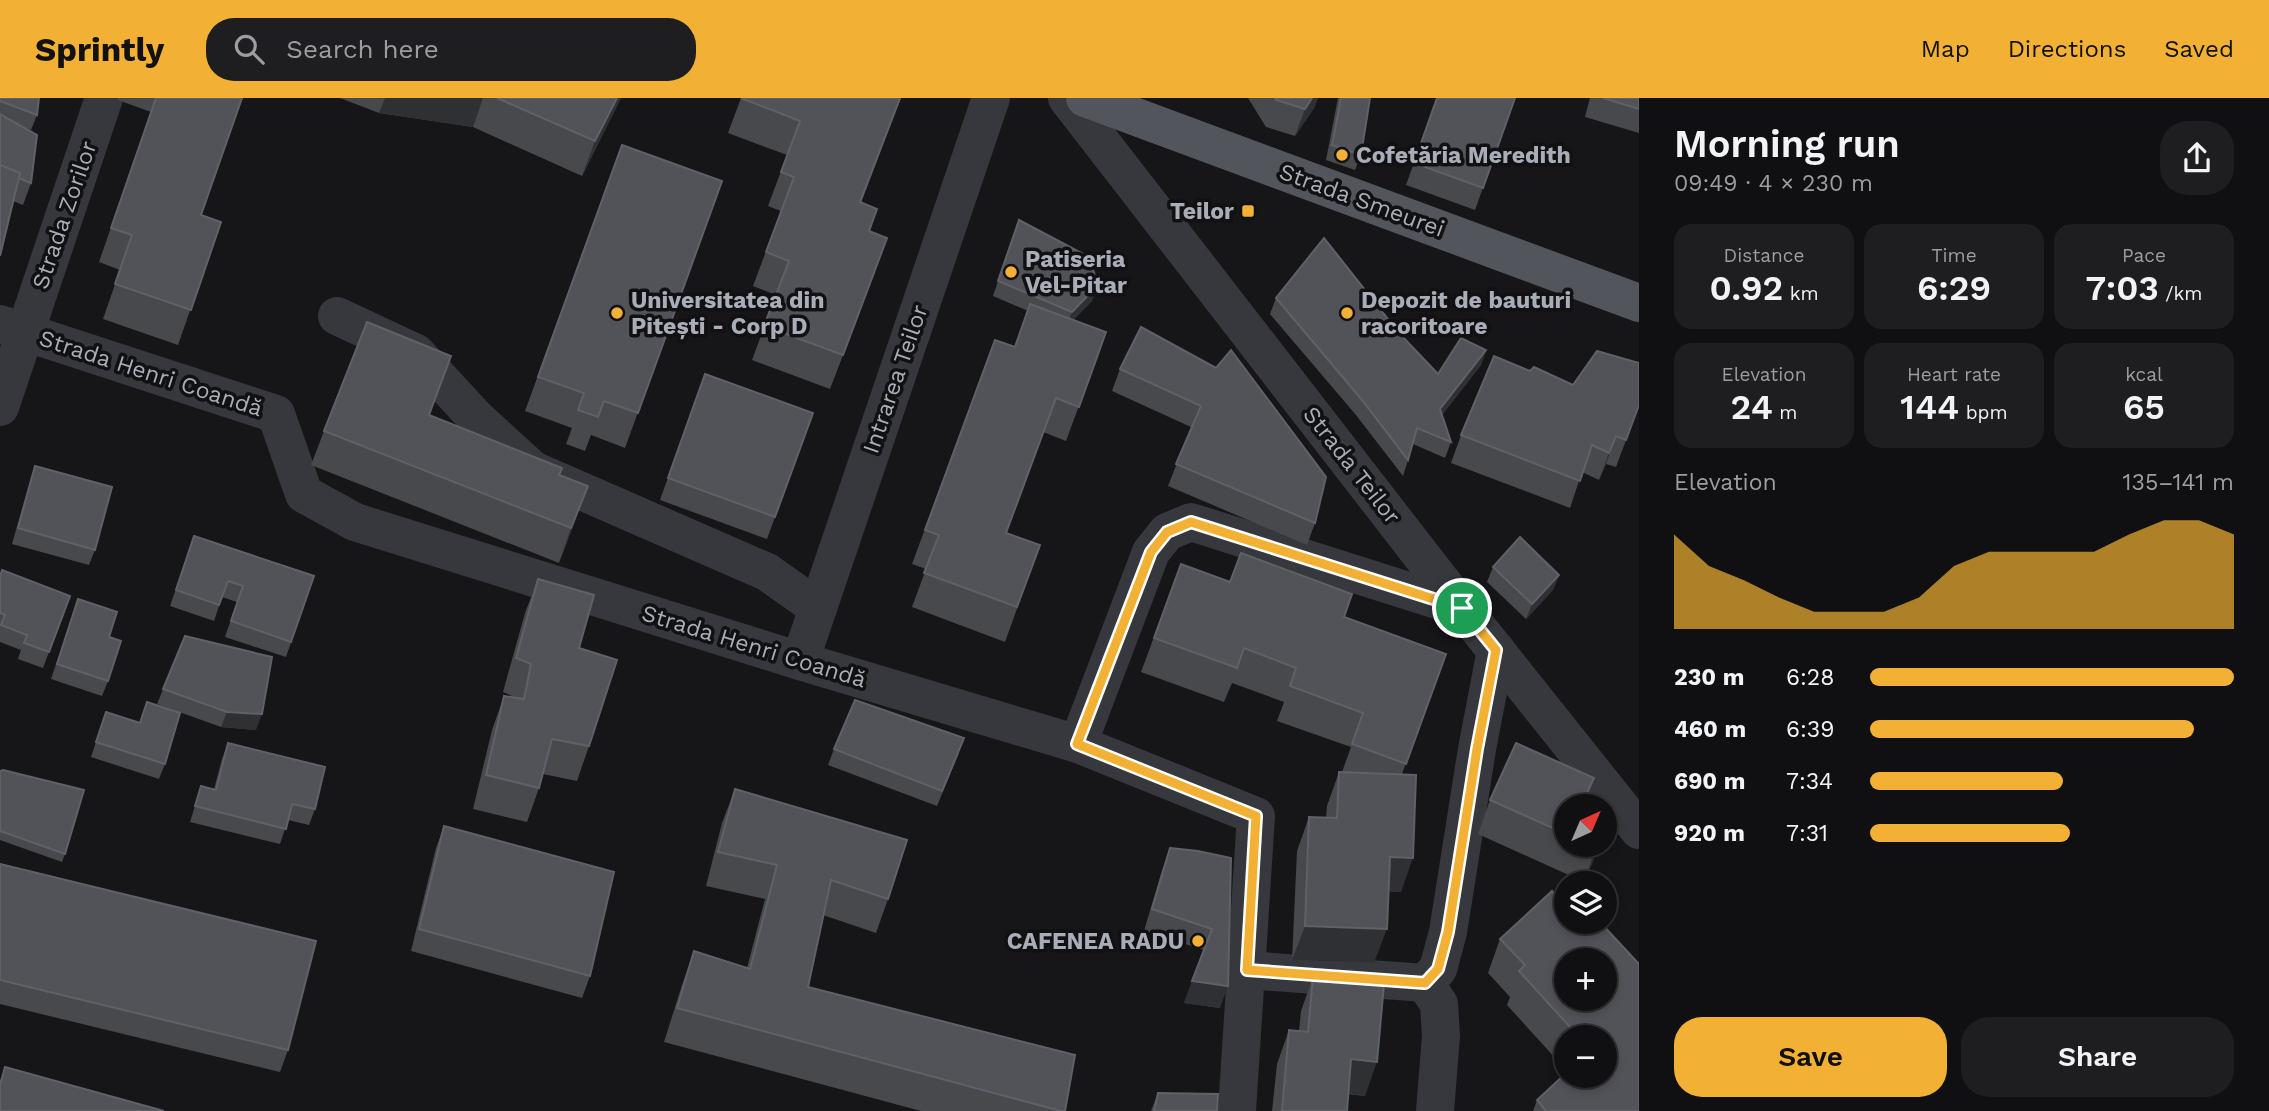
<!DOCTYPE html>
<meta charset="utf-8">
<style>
:root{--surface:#101012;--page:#1e1e20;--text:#f1f3f6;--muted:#9c9d9f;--line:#303032;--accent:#f2b134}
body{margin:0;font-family:"Work Sans",sans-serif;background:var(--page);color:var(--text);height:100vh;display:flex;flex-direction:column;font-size:26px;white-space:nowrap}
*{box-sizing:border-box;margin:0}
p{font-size:23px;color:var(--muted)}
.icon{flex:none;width:38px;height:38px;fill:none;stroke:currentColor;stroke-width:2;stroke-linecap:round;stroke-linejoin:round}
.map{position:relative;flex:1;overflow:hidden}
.details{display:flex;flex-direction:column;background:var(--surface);width:630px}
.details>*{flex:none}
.needle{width:46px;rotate:44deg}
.buttons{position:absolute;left:1554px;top:696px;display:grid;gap:14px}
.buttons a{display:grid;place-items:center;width:63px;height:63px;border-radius:50%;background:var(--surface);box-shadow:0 4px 10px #0003,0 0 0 2px var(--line);font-size:35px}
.pin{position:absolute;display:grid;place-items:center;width:60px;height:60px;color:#fff;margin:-30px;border:4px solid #fff;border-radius:50%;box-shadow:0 2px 7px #0007}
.round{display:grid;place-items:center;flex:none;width:74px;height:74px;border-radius:28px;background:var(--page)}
.headline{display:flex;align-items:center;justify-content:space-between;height:119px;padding:0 35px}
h1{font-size:38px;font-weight:600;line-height:52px}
.stats{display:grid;grid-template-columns:repeat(3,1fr);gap:10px;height:119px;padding:7px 35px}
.stats div{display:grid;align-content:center;border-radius:18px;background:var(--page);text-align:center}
.stats b{font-size:35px;font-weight:600}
.stats small{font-size:19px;font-weight:400}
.stats p{font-size:19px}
.chart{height:196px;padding:14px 35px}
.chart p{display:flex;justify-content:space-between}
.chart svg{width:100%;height:126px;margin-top:7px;fill:var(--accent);opacity:.7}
.action{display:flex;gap:14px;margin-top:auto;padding:14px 35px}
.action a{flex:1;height:80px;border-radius:28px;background:var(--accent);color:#111;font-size:28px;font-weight:600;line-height:80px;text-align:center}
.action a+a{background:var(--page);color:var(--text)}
ul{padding:0 35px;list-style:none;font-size:23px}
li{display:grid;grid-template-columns:112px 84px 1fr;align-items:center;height:52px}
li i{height:18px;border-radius:9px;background:var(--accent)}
header{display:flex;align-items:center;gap:42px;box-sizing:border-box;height:98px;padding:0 35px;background:var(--accent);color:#111}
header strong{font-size:33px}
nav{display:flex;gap:38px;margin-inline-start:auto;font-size:24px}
.search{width:490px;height:63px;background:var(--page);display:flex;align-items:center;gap:18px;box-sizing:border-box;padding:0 24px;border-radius:28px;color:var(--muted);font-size:26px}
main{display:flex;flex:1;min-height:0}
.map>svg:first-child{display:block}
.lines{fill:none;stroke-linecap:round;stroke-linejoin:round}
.minor{stroke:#37383d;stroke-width:38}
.major{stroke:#53555c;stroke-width:38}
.wall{fill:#47494d}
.shaded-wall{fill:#2f3033}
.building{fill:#525359;stroke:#5f6168;stroke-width:2;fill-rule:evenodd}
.route-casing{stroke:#fff;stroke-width:14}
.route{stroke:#f2b134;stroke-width:9}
.poi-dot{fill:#f2b134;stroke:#111113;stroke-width:2.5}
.labels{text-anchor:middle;stroke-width:7;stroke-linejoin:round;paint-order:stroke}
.poi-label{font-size:23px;font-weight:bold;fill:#a8adb8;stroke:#111113;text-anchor:start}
.street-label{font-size:23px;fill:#a8adb8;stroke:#111113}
</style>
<header>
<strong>Sprintly</strong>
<div class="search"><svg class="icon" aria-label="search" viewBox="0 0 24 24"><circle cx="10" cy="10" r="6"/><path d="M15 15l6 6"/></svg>Search here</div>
<nav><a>Map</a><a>Directions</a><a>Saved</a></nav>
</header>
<main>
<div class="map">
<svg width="1639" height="1013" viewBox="0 0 1639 1013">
<rect width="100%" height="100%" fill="#161618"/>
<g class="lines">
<!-- minor -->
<g class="minor">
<path d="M1067 0 1462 510 1639 732"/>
<path d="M337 218 416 255 475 319 533 372 767 474 818 510"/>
<path d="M0 226 276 316 304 396 355 424 800 563 1078 646 1256 718 1237 1013"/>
<path d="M0 309 104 0"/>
<path d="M800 563 991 0"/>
<path d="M1078 646 1151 454 1167 434 1191 424 1462 510"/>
<path d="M1247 872 1425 885 1438 871 1448 834 1477 651 1496 552"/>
<path d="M1425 885 1439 906 1441 938 1435 1013"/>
</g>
<!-- major -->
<path class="major" d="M1085 0 1639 205"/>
</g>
<!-- wall -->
<g class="wall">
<path d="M0 0 37 17 31 32 22 29 31 85 23 107 13 103 0 158Z"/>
<path d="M118 0H242L201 117 221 124 178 247 103 221 120 172 99 164 151 14 118 2Z"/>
<path d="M340 0H621L582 78 473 29 379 15Z"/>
<path d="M741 0H901L861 105 869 133 875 174 830 291 752 262 776 197 753 188 781 113 768 108 787 57 728 35Z"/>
<path d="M1248 0H1318L1314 10 1295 38 1266 29Z"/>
<path d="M1338 0H1370L1361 57 1355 72 1326 62Z"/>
<path d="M1437 0H1515L1475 112 1406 87Z"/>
<path d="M1590 0H1639V35L1585 19Z"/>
<path d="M622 47 722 83 625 350 591 337 585 353 566 346 572 330 525 313Z"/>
<path d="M1019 122 1092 203 1073 222 1106 234 1066 343 1043 334 1006 435 1040 447 1005 544 912 509 926 471 912 466 995 242 1015 249 1028 213 993 198Z"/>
<path d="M1276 200 1399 235 1438 276 1486 252 1481 267 1442 317 1451 344 1445 360 1413 346 1403 378 1356 317 1270 216Z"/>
<path d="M1141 229 1315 425 1307 447 1168 388 1191 329 1112 293 1120 271Z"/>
<path d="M1530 273 1639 307 1616 369 1606 366 1599 382 1582 374 1570 410 1451 365 1461 337Z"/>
<path d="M705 276 813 315 767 441 660 402Z"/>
<path d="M429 317 560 378 588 388 559 465 311 367 324 333Z"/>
<path d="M35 368 95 452 89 467 12 446 30 383Z"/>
<path d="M194 438 314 478 286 559 225 539 237 504 222 499 214 523 170 508Z"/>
<path d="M1181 466 1230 484 1344 519 1446 556 1402 676 1401 794 1389 793 1374 865 1292 862 1297 753 1309 719 1326 720 1327 708 1339 674H1342L1351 649 1277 623 1284 604 1232 585 1224 604 1141 574Z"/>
<path d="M1493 469 1559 477 1553 492 1526 521 1487 484Z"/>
<path d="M0 479 70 498 43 570 18 561 21 552 0 544Z"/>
<path d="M538 481 579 550 589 648 577 683 543 676 539 690 527 724 473 711 492 632 504 598 517 600 503 594 525 515Z"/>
<path d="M78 501 108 583 102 598 51 581Z"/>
<path d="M185 538 256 632 221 629 157 606Z"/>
<path d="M106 614 165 666 159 681 91 659Z"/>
<path d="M228 645 315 711 309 727 288 722 280 746 190 724 201 688 214 691 222 661Z"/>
<path d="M834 651 959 655 937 708 828 667Z"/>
<path d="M0 673 65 756 62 764 0 742Z"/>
<path d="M1594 680 1587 700 1566 709V747H1600L1584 784 1478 736 1490 702Z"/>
<path d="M735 691 888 801 876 835 823 817 808 889 1065 1013H921L664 944 682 887 694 853 747 870 765 801 706 788 722 725Z"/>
<path d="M444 728 590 878 582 900 411 853 436 750Z"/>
<path d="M1170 750 1231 760 1220 910 1184 905 1204 852 1144 833 1162 772Z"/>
<path d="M0 766 288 952 280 974 0 906Z"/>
<path d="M1552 793 1639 1013H1533L1537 1002 1605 940H1566V972L1507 907 1510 899 1488 875 1500 841Z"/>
<path d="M1313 879 1365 998 1348 996 1347 1013H1272L1277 966 1289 932 1299 933 1301 913Z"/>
<path d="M1158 995 1217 1013H1151Z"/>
</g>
<!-- shaded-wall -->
<g class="shaded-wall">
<path d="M385 0H483L473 29 379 15Z"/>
<path d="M617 0H621L582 78 595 43Z"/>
<path d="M1312 0H1318L1314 10 1295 38 1305 11Z"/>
<path d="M1098 187 1092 203 1066 229 1072 214Z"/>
<path d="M1486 252 1481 267 1434 327 1440 311Z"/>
<path d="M1616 338 1606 366 1599 382 1609 355Z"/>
<path d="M588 388 575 423 559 465 571 430Z"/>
<path d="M1559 477 1553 492 1526 521 1532 506Z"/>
<path d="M227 614 262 616 256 632 221 629Z"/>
<path d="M1597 747H1600L1584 784Z"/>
<path d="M1390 759 1413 760 1401 794 1378 793Z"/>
<path d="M1305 828 1387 831 1374 865 1292 862Z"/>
<path d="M1192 883 1228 888 1220 910 1184 905Z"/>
<path d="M1351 961 1377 964 1365 998 1339 995Z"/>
</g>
<!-- building -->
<g class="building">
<path d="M0 0H39L37 17 0 3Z"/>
<path d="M156 0H242L201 117 221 124 191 212 115 186 132 137 111 130Z"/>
<path d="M497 0H617L595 43Z"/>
<path d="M741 0H900L860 104 877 111 869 133 887 140 843 257 764 228 789 163 766 154 794 79 781 74 800 23Z"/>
<path d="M1275 0H1312L1305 11 1276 2Z"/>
<path d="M1341 0H1370L1361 57 1332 47Z"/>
<path d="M1437 0H1515L1483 90 1414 65Z"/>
<path d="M1603 0H1639V11Z"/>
<path d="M0 16 37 37 31 85 18 80 20 75 0 67Z"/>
<path d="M622 47 722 83 638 315 604 303 598 319 578 312 584 295 538 279Z"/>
<path d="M0 67 20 75 0 158Z"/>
<path d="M1019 122 1089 159 1098 187 1072 214 998 183Z"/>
<path d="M1324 140 1399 235 1438 276 1461 240 1486 252 1440 311 1451 344 1417 330 1408 362 1362 302 1276 200Z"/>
<path d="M1030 206 1106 234 1079 309 1056 300 1006 435 1040 447 1017 509 924 475 939 437 925 432 995 242 1015 249Z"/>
<path d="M367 224 451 258 429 317 562 370 559 377 588 388 571 430 324 333Z"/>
<path d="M1141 229 1216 270 1231 252 1326 379 1315 425 1176 366 1201 308 1120 271Z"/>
<path d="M1597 253 1639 265V307L1626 342 1616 338 1609 355 1592 347 1580 383 1461 337 1494 258 1530 273 1534 269 1573 287Z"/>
<path d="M705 276 813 315 775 419 668 380Z"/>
<path d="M35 368 112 389 95 452 18 430Z"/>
<path d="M194 438 314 478 291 544 231 523 243 488 228 483 219 507 176 492Z"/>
<path d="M1520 439 1559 477 1532 506 1493 469Z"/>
<path d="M1241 455 1352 496 1344 519 1446 556 1406 666 1352 646 1363 615 1290 588 1296 570 1244 550 1237 570 1154 540 1181 466 1230 484Z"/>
<path d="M2 472 70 498 49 554 24 545 27 537 1 527 5 517 0 515V479Z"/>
<path d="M538 481 594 497 579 550 617 562 589 648 552 641 539 690 486 677 504 598 524 601 531 566 516 560Z"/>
<path d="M78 501 117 514 109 539 121 543 108 583 57 566Z"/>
<path d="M185 538 272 559 262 616 227 614 163 591Z"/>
<path d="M855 602 964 640 942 693 834 651Z"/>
<path d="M147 604 180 615 165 666 96 644 106 614 140 625Z"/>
<path d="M228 645 325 669 315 711 292 706 286 731 195 708 201 688 216 692Z"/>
<path d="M1516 645 1594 680 1585 699 1613 712 1605 730V709H1566V736L1490 702Z"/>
<path d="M3 672 84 692 65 756 0 733V673Z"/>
<path d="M1339 674 1416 677 1413 760 1390 759 1387 831 1305 828 1309 719 1337 720Z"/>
<path d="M735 691 907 742 888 801 831 782 808 889 1075 957 1065 1013H1061L677 910 694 853 750 871 777 767 718 754Z"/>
<path d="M444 728 614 774 590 878 419 831Z"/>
<path d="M1170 750 1198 753 1231 760 1228 888 1192 883 1212 831 1152 811Z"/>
<path d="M0 766 316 843 288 952 0 882Z"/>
<path d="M1552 793 1566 808V824H1600L1639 866V1013H1546L1537 1002 1566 975V978H1605V940H1580L1519 873 1525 867 1500 841ZM1566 863H1605V901H1566Z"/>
<path d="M1313 879 1384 886 1377 964 1351 961 1347 1013H1282L1289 932 1308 934Z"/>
<path d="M5 969 164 1013H0V987Z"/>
<path d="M1158 995 1218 996 1217 1013H1154Z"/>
</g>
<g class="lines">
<defs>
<path id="route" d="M1191 424 1462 510 1496 552 1477 651 1448 834 1438 871 1425 885 1247 872 1256 718 1077 646 1151 454 1167 434Z"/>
</defs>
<!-- route casing -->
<use href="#route" class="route-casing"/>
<!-- route -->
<use href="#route" class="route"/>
</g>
<!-- markers -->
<g class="poi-dot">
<circle cx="1342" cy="57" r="7"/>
<rect x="1241" y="106" width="14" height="14" rx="3.5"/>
<circle cx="1011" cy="174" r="7"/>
<circle cx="617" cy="215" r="7"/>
<circle cx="1347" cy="215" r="7"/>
<circle cx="1198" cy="843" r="7"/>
</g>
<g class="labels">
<!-- poi labels -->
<g class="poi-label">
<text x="1356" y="65">Cofetăria Meredith</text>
<text x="1234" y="121" text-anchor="end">Teilor</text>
<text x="1025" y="169">Patiseria<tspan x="1025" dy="26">Vel-Pitar</tspan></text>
<text x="631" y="210">Universitatea din<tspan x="631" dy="26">Pitești - Corp D</tspan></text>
<text x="1361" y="210">Depozit de bauturi<tspan x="1361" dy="26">racoritoare</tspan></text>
<text x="1184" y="851" text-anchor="end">CAFENEA RADU</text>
</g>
<!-- street labels -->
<g class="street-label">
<text transform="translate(1362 102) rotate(20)" y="8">Strada Smeurei</text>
<text transform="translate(64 117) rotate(-71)" y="8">Strada Zorilor</text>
<text transform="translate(151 275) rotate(18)" y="8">Strada Henri Coandă</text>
<text transform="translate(895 281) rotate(-71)" y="8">Intrarea Teilor</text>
<text transform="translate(1352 367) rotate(52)" y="8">Strada Teilor</text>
<text transform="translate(754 548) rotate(17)" y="8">Strada Henri Coandă</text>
</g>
</g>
</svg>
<div class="buttons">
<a><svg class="needle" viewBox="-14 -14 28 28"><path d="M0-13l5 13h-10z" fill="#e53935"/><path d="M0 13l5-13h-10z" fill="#9c9d9f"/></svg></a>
<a><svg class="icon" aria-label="layers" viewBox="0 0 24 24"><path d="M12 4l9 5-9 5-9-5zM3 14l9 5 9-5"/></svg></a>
<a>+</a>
<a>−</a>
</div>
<div class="pin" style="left:1462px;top:510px;background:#1e9e55"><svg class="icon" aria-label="arrive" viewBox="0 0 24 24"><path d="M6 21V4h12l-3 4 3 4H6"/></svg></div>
</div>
<section class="details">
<div class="headline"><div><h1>Morning run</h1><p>09:49 · 4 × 230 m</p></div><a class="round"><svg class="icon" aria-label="share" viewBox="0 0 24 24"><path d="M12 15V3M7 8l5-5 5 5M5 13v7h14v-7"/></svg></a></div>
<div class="stats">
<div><p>Distance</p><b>0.92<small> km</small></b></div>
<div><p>Time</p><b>6:29</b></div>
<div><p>Pace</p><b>7:03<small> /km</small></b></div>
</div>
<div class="stats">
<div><p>Elevation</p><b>24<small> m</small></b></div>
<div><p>Heart rate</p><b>144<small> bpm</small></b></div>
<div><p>kcal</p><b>65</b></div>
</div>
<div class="chart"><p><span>Elevation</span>135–141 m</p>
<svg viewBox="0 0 160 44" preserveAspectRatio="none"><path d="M0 44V11L10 22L20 27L30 33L40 38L50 38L60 38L70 33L80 22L90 17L100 17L110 17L120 17L130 11L140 6L150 6L160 11V44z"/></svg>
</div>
<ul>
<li><b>230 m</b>6:28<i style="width:100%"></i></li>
<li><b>460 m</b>6:39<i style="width:89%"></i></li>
<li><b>690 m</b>7:34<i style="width:53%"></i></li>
<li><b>920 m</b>7:31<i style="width:55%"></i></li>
</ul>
<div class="action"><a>Save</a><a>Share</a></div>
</section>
</main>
